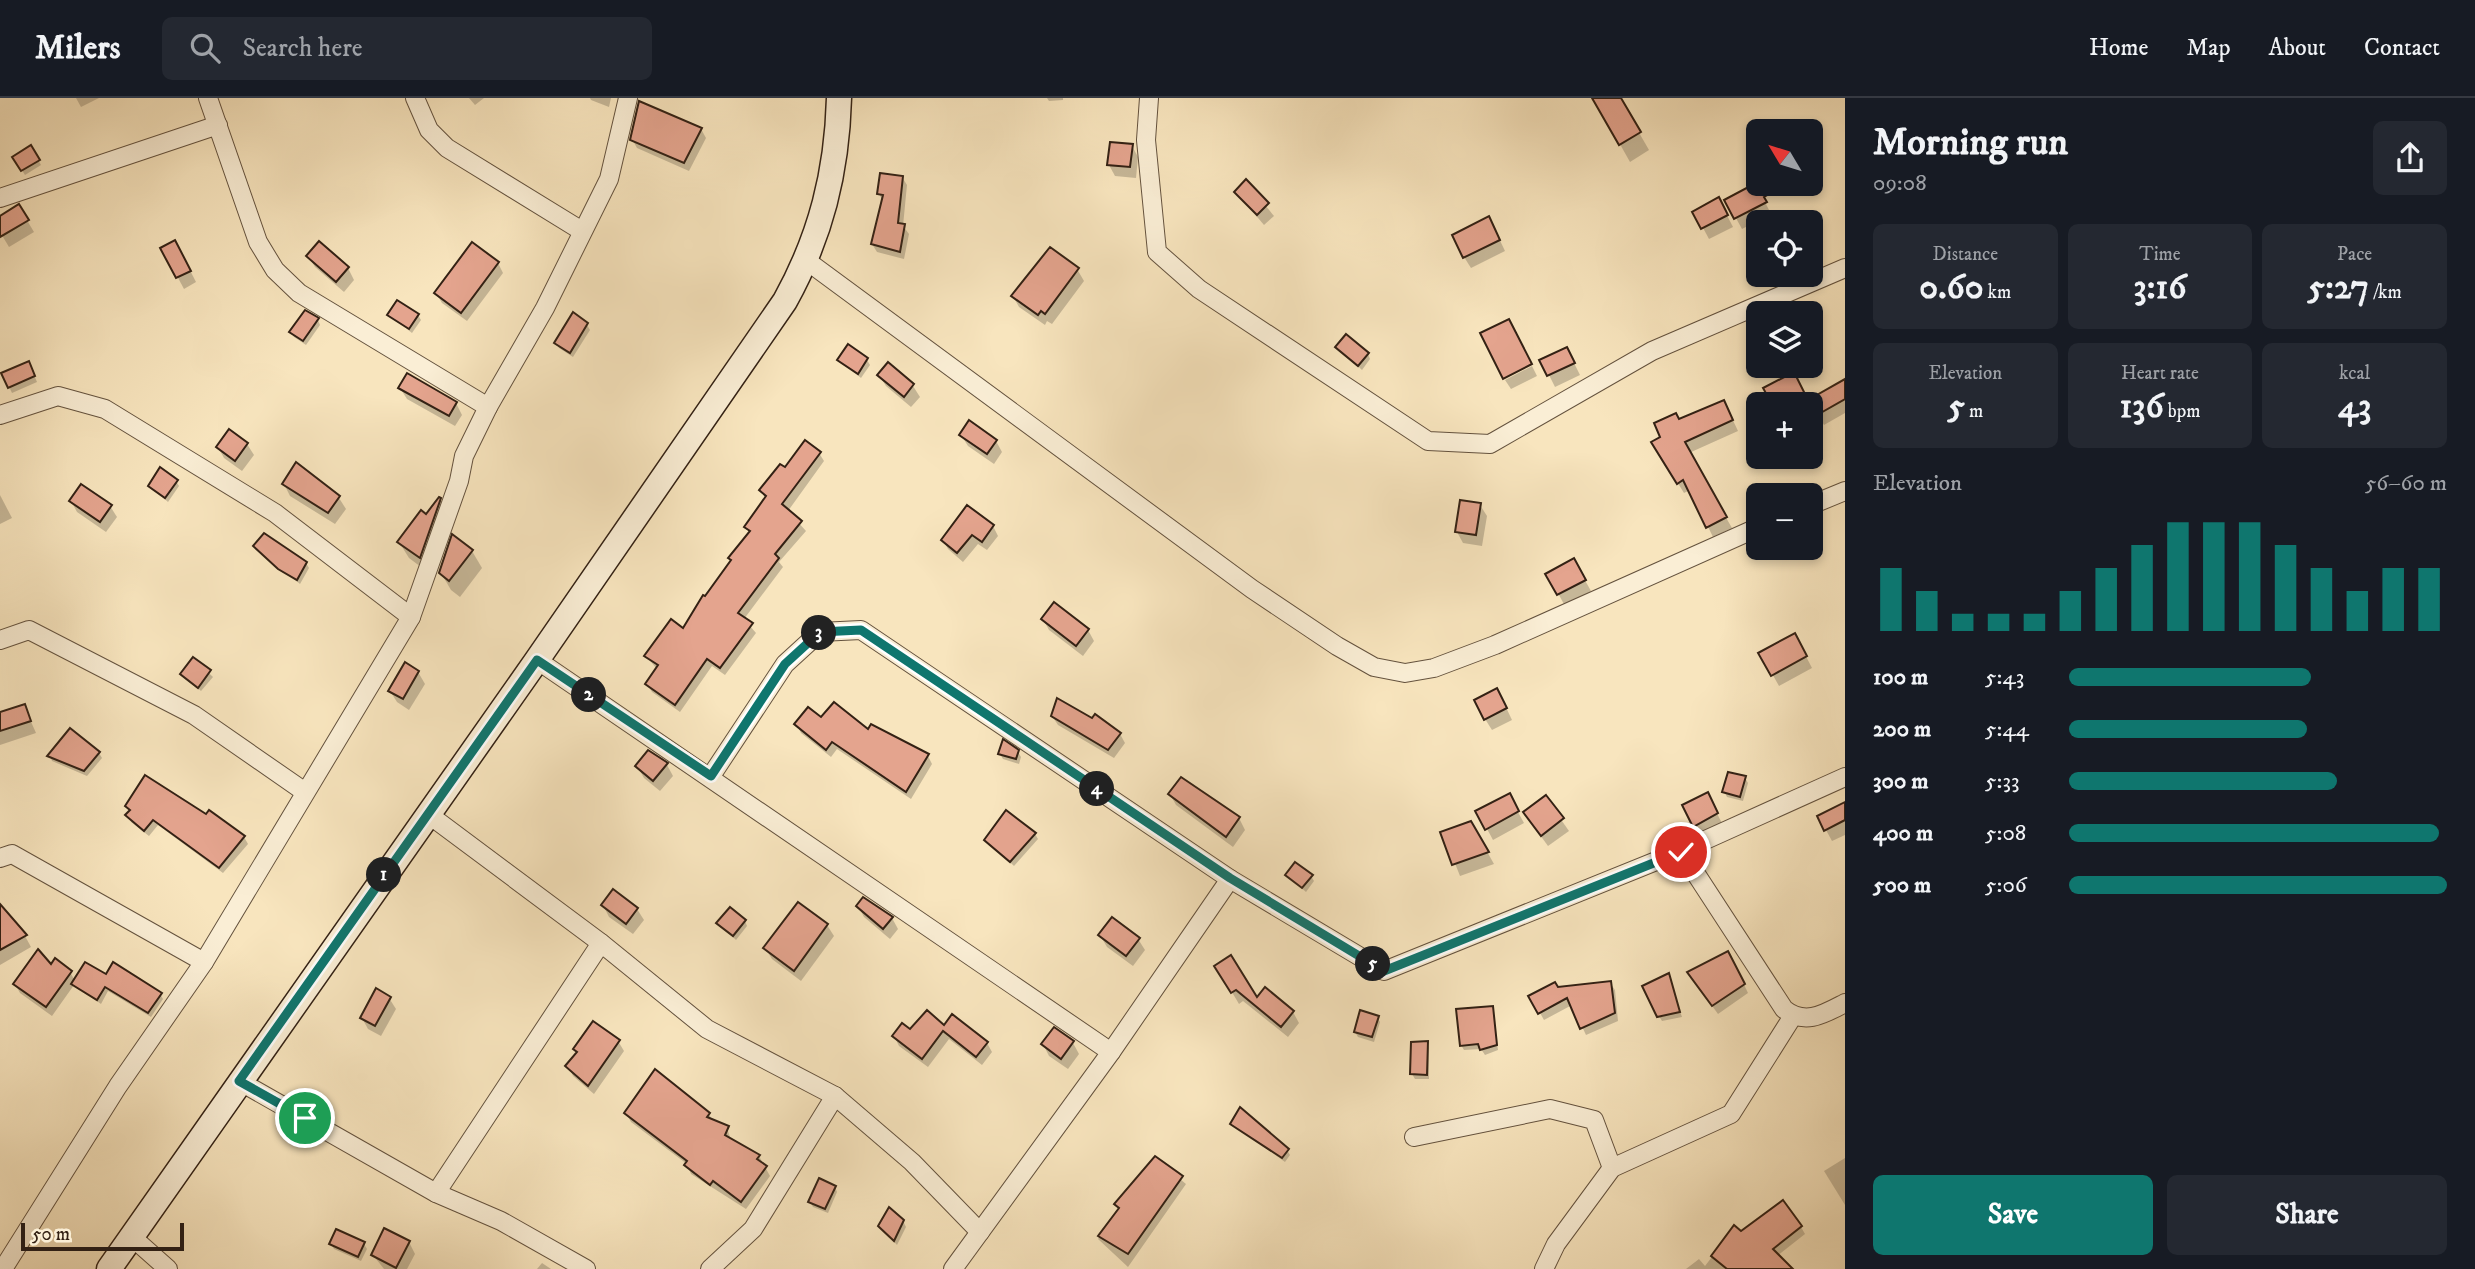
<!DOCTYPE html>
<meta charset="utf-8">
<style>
:root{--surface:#171b24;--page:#242831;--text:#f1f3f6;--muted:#9ea1a6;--line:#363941;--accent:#0f766e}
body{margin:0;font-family:"IM FELL DW Pica",serif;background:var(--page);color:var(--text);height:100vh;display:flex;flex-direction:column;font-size:26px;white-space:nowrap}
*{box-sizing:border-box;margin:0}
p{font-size:23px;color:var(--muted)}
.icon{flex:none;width:38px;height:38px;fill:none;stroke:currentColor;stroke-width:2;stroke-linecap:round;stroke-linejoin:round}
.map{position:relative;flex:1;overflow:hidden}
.side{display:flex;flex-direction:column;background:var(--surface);width:630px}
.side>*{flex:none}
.needle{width:46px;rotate:308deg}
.fabs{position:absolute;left:1746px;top:21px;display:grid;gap:14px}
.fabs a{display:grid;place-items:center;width:77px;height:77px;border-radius:10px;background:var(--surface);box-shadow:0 4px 10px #0003;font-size:35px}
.scale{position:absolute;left:21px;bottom:18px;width:163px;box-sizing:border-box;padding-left:7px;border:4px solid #332114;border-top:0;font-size:19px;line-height:24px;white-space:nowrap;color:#332114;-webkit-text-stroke:5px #faeed5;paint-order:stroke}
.pin{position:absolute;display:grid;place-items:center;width:60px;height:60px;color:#fff;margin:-30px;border:4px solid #fff;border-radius:50%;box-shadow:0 2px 7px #0007}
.km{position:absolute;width:35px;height:35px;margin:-18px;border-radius:50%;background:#222;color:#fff;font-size:19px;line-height:35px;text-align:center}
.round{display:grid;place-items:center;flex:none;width:74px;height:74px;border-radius:10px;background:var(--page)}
.headline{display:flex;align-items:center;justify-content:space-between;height:119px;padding:0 28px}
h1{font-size:38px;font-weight:800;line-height:52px}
.metrics{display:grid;grid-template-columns:repeat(3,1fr);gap:10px;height:119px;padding:7px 28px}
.metrics div{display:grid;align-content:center;border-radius:10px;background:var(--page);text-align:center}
.metrics b{font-size:35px;font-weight:800}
.metrics small{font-size:19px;font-weight:400}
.metrics p{font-size:19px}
.chart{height:196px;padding:14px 28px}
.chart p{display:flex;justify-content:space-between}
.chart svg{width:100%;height:126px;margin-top:7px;stroke:var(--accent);stroke-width:6}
.action{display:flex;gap:14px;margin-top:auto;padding:14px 28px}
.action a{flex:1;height:80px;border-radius:10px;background:var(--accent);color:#fff;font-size:28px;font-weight:800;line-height:80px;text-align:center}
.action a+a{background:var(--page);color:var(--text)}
ul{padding:0 28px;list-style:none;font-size:23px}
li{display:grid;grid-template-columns:112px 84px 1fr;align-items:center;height:52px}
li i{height:18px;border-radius:9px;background:var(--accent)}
header{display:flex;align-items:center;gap:42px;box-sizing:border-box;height:98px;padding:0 35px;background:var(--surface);border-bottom:2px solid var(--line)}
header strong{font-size:33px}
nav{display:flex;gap:38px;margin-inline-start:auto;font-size:24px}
.search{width:490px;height:63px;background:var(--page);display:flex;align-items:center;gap:18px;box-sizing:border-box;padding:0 24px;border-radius:10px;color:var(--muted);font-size:26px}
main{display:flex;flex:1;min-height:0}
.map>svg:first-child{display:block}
.shadow{fill:#0003}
.building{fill:#e4a48e;stroke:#332114;stroke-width:2}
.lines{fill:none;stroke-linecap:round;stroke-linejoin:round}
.street-casing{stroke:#64523e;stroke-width:20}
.secondary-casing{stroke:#332114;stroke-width:27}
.street{stroke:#faeed5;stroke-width:18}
.secondary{stroke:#faeed5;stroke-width:24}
.route-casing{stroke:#fff;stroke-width:14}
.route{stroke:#0f766e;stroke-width:9}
</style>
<header>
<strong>Milers</strong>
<div class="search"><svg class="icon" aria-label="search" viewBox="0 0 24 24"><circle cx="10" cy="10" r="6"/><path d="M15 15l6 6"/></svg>Search here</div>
<nav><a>Home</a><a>Map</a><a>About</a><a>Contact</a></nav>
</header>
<main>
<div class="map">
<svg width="1845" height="1171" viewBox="0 0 1845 1171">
<rect width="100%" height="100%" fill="#f8e5be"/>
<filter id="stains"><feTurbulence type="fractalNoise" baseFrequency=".00286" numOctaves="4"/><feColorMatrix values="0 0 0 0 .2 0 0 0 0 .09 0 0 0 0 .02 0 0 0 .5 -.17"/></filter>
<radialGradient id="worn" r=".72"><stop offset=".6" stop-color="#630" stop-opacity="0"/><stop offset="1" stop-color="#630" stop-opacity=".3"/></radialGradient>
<!-- shadow -->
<g class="shadow">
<path d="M76 0H99L81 9Z"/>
<path d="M469 0H484L475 7Z"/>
<path d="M590 0H611L609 9 591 2Z"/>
<path d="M1047 0H1063V2L1049 3Z"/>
<path d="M1594 0H1619L1649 52 1630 64Z"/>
<path d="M701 31 706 40 689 73 637 50 632 41Z"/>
<path d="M1132 48 1138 59 1136 80 1115 78 1109 67Z"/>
<path d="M31 50 41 67 25 77 14 60Z"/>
<path d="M902 79 907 87 903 128 909 136 904 161 877 154 872 146 883 103 879 96Z"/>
<path d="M1246 84 1274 118 1264 127 1236 94Z"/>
<path d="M1762 98 1771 116 1742 131 1726 102Z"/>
<path d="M1719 102 1733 129 1709 141 1695 115Z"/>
<path d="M19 109 34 134 9 149 0 134V120Z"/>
<path d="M1495 132 1505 153 1471 170 1464 159Z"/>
<path d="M162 150 181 155 196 184 184 191Z"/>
<path d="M308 158 348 170 354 182 344 194 315 169Z"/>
<path d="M498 165 503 175 467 223 442 205 436 195Z"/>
<path d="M1077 171 1084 183 1052 226 1047 223 1045 227 1019 209 1013 198Z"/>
<path d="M389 217H418L421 222 412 235Z"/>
<path d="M318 222 320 227 306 247 294 239 291 234Z"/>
<path d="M587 227 590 232 573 259 559 250 556 245Z"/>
<path d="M1338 249 1368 256 1370 261 1362 272Z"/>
<path d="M839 262H867L870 267 861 280Z"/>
<path d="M1542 263H1573L1580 277 1555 289Z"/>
<path d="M888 266 913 288 920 299 911 309 886 288 879 277Z"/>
<path d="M1532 268 1537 278 1511 291 1505 282Z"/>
<path d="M31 270 37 284 12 295 3 276Z"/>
<path d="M400 290 456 305 462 317 455 328 407 301Z"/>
<path d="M1845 292V315L1824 327 1810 303Z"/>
<path d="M1729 314 1738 333 1689 355 1732 430 1713 439 1690 392 1684 395 1653 345 1679 323Z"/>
<path d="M229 333 247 346 254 357 242 373 224 360 218 349Z"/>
<path d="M961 337 996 343 1002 354 994 366 968 348Z"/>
<path d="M819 355 824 363 788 413 806 433 779 464 783 469 744 521 756 535 725 577 712 568 680 614 652 594 647 586 657 571 646 558 684 532 750 436 746 429 766 401 761 392 786 372Z"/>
<path d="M296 366 339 400 346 411 335 426 290 398 284 386Z"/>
<path d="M176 383 179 388 168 404 150 388Z"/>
<path d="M0 397 12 420 0 426Z"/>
<path d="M439 401 449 418 429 475 409 460 399 444 427 419Z"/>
<path d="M71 403 110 408 117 419 106 434 77 414Z"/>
<path d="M1480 407 1487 418 1482 448 1463 445 1457 434Z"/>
<path d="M993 428 998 438 987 452 978 446 963 464 948 451 943 442Z"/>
<path d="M255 448 306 465 309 470 300 486Z"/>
<path d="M472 453 482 470 460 499 451 492 441 475Z"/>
<path d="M1574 463 1591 493 1565 508 1548 477Z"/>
<path d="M1043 521 1088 532 1094 543 1083 558 1049 532Z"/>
<path d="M1795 537 1812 570 1779 588 1761 556Z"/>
<path d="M194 561 213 579 201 593 182 576Z"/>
<path d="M418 574 425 586 409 612 397 604 390 593Z"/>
<path d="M1503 603 1512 622 1492 632 1485 621Z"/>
<path d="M24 608 36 635 0 647V616Z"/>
<path d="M1052 618 1120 636 1125 645 1114 660 1058 627Z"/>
<path d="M821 622 868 634 928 658 932 666 911 701 837 651 831 659 801 635 797 627Z"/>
<path d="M649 654 667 667 673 678 660 693 644 680 637 668Z"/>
<path d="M1018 654 1021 659 1019 666 1003 661 1000 656Z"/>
<path d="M99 655 102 660 87 678 52 663 50 658Z"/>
<path d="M1745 680 1748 685 1743 703 1727 699 1724 693Z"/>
<path d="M1170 696 1239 720 1245 732 1233 749 1176 707Z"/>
<path d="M1509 698 1524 725 1493 742 1478 714Z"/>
<path d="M1545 699 1569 733 1548 748 1532 726Z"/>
<path d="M1845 705V737L1832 743 1826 732Z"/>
<path d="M127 708 206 718 210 715 244 739 248 746 223 775 158 727 149 738 131 724Z"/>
<path d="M1713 708 1723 727 1701 739 1694 728Z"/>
<path d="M1471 725 1494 766 1460 778 1443 735Z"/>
<path d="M1035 736 1038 741 1014 768 986 742Z"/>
<path d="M1287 777 1311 778 1314 783 1306 794Z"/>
<path d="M864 801 892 820 898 831 890 841 864 819 858 808Z"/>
<path d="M603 807 637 811 644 822 633 836 609 819Z"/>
<path d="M745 823 747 828 736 842 718 825Z"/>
<path d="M827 827 834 838 801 883 772 861 765 850Z"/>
<path d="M0 835 25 838 31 849 0 867Z"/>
<path d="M1100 837 1138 841 1145 852 1133 868 1107 849Z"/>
<path d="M1733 864 1748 895 1718 916 1694 883Z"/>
<path d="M51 869 70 874 75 883 106 879 160 896 163 901 151 919 108 893 101 906 74 887 52 918 20 895 15 886Z"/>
<path d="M1217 869 1257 902 1293 914 1299 925 1288 939 1243 903 1239 906Z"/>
<path d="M1668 877 1682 919 1662 923 1659 918Z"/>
<path d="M1610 885 1615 892 1618 923 1586 937 1572 907 1544 922 1531 899 1557 891Z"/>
<path d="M389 900 396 911 381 938 368 931 362 920Z"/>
<path d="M1492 909 1498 952 1485 957 1481 951 1464 952 1461 947Z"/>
<path d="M1377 919 1380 924 1374 944 1358 939 1355 934Z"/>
<path d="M944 930 987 945 992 954 982 967 949 941 928 969 899 948 894 938Z"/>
<path d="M618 943 624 953 594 996 573 978 568 968 577 956 575 951Z"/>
<path d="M1073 945 1079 956 1068 971 1049 958 1043 946Z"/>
<path d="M1427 945 1429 950V981H1415L1412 976Z"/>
<path d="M626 1015 709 1016 713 1024 727 1030 731 1042 759 1058 770 1078 746 1111 691 1076 687 1066 631 1024Z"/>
<path d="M1232 1026 1287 1052 1290 1057 1285 1064Z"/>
<path d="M1155 1060 1186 1086 1128 1169 1098 1141 1120 1112 1116 1106Z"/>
<path d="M1845 1060V1107L1824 1073Z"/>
<path d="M835 1089 837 1094 828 1115 813 1109 810 1104Z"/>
<path d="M903 1123 906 1129 897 1147 880 1128Z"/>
<path d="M1801 1129 1805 1136 1777 1158 1789 1171H1686L1699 1161 1705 1168 1734 1130 1741 1135Z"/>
<path d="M409 1144 415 1156 407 1171H384L373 1157Z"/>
<path d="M331 1146H364L367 1151 361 1163 334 1151Z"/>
<path d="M542 1165 551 1171H537Z"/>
</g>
<!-- building -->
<g class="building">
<path d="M1592 0H1621L1641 34 1619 47Z"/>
<path d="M639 3 702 30 684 65 630 42Z"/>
<path d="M1110 44 1133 46 1130 69 1107 67Z"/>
<path d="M31 47 40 62 21 73 12 59Z"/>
<path d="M880 75 903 78 898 125 905 126 900 154 871 146 883 97 877 96Z"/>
<path d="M1246 81 1269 105 1257 117 1234 94Z"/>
<path d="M1754 86H1787L1764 99 1767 104 1734 121 1724 102Z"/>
<path d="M1719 99 1728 117 1701 131 1692 114Z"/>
<path d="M19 106 29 122 0 139V118Z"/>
<path d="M1489 118 1500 142 1463 160 1452 137Z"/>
<path d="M175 142 191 173 176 180 160 150Z"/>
<path d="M319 143 349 169 336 184 306 158Z"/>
<path d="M472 144 499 164 461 215 434 195Z"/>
<path d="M1050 149 1079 170 1045 216 1041 213 1038 217 1011 198Z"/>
<path d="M397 202 419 216 409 231 387 217Z"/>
<path d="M305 212 319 220 303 243 289 234Z"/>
<path d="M573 214 588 225 570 255 554 245Z"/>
<path d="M1509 221 1532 266 1503 281 1480 235Z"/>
<path d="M1346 236 1369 255 1358 268 1335 249Z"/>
<path d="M848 246 868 260 858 276 837 262Z"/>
<path d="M1567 249 1575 265 1547 278 1539 262Z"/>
<path d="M29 263 35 278 8 290 1 275Z"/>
<path d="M888 264 914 286 904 299 877 277Z"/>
<path d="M1794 274 1810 306H1772L1763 290Z"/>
<path d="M407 275 457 304 449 318 398 290Z"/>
<path d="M1845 281V301L1817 317 1808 302Z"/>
<path d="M1724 302 1733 322 1685 344 1727 419 1706 430 1683 382 1677 386 1651 344 1660 339 1654 325 1676 315 1679 321Z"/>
<path d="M969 322 997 342 987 356 959 337Z"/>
<path d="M229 331 248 345 235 363 216 349Z"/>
<path d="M805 342 821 354 782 406 802 423 775 456 779 460 738 515 753 525 720 570 707 561 675 607 645 586 658 567 644 558 671 521 683 530 703 497 705 498 731 462 728 460 750 433 744 429 766 398 759 392 780 366 785 369Z"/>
<path d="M296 364 340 398 328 415 282 386Z"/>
<path d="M160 369 178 382 165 400 148 388Z"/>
<path d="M81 386 112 407 100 424 69 403Z"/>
<path d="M439 399 441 400 420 460 397 444 421 412 426 416Z"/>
<path d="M1460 402 1481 405 1476 437 1455 434Z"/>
<path d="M967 407 994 427 982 444 972 437 957 455 941 442Z"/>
<path d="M264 435 307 464 297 482 278 471 253 448Z"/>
<path d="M452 436 473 452 449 483 439 475Z"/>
<path d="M1574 460 1586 482 1557 497 1545 476Z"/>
<path d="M1054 504 1089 531 1076 548 1041 521Z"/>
<path d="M1795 535 1807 558 1771 578 1758 555Z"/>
<path d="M193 559 211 572 198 590 180 576Z"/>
<path d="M405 564 419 573 403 601 388 593Z"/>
<path d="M1497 590 1507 610 1484 622 1474 602Z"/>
<path d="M1057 600 1092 620 1095 616 1121 635 1108 652 1051 618Z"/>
<path d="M834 604 868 631 871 626 929 656 906 694 832 644 826 652 794 626 808 609 821 619Z"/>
<path d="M25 606 31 623 0 633V614Z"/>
<path d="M70 630 100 654 84 673 47 658Z"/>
<path d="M1003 641 1019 652 1016 661 998 656Z"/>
<path d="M648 652 668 665 653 683 635 668Z"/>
<path d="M1728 674 1746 678 1740 699 1722 694Z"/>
<path d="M145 677 206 716 209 712 245 738 219 770 153 722 144 733 125 717 130 712 125 708Z"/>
<path d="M1181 679 1240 719 1226 739 1168 696Z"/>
<path d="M1708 694 1718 715 1693 729 1682 707Z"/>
<path d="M1510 695 1519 713 1485 732 1475 713Z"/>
<path d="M1546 697 1564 720 1541 738 1523 714Z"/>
<path d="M1845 704V722L1824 733 1817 718Z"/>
<path d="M1006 712 1036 735 1010 764 984 742Z"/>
<path d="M1471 723 1489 754 1452 767 1440 734Z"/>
<path d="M1295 764 1313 777 1302 790 1285 777Z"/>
<path d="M613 791 638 810 626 826 601 807Z"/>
<path d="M863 799 893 819 883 831 856 808Z"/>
<path d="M798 804 828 826 794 873 763 850Z"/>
<path d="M0 806 27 837 0 852Z"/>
<path d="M730 809 746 822 733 838 716 825Z"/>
<path d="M1112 819 1140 840 1126 858 1098 837Z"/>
<path d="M38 851 51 866 55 860 72 873 46 909 13 886Z"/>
<path d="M1728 853 1745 886 1712 908 1687 874Z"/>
<path d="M1231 857 1257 899 1265 889 1294 913 1281 929 1236 892 1231 895 1214 868Z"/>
<path d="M85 864 106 876 113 864 162 895 148 915 105 889 97 902 71 886Z"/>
<path d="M1669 875 1680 914 1657 919 1642 888Z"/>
<path d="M1611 883 1615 915 1580 931 1567 900 1538 916 1528 898 1555 884 1558 889Z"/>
<path d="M376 890 391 899 375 928 360 920Z"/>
<path d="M1493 908 1497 947 1480 952 1478 946 1460 948 1456 911Z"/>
<path d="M927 912 944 927 952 916 988 944 976 959 943 933 922 961 892 938 902 925 910 931Z"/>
<path d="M1360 912 1379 918 1372 939 1354 934Z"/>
<path d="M593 923 620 942 588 988 565 968 577 954 573 951Z"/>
<path d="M1054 929 1074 943 1061 961 1041 946Z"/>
<path d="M1428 943 1427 977 1410 976 1411 944Z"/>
<path d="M655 971 710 1015 707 1019 729 1028 725 1037 760 1057 757 1061 767 1068 741 1104 713 1083 710 1087 684 1067 687 1063 624 1015Z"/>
<path d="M1240 1009 1289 1051 1282 1060 1230 1026Z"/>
<path d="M1155 1058 1183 1078 1128 1156 1098 1138 1119 1110 1114 1106Z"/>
<path d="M819 1080 836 1088 825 1111 808 1104Z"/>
<path d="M1783 1102 1802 1128 1773 1151 1793 1171H1727L1711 1158 1734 1127 1741 1133Z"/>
<path d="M889 1109 904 1122 894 1143 878 1128Z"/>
<path d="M384 1130 410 1143 396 1170 371 1157Z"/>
<path d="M336 1131 365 1144 358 1159 329 1146Z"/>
</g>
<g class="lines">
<defs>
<g id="street">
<path d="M208 0 258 144 275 172 299 195 488 309"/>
<path d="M415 0 429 32 447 50 582 133"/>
<path d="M1149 0 1146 42 1157 154 1199 191 1428 343 1490 346 1652 253 1845 170"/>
<path d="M0 100 218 27"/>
<path d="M807 163 1252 491 1337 548 1374 569 1405 575 1434 570 1495 547 1759 429"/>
<path d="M0 317 58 298 105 311 275 415 411 519"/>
<path d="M1811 407 1845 393"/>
<path d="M0 542 29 532 194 617 305 694"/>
<path d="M537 562 1111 954 1230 781"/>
<path d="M711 678 785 566 820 534 861 532 1230 781 1384 873 1681 753 1845 679"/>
<path d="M428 716 601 845 707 931 835 998 912 1064 980 1134"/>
<path d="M1681 753 1784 911C1805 928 1824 916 1845 905"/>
<path d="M0 760 12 756 204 864"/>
<path d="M239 983 436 1095 501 1123 586 1171"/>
<path d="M1414 1039 1550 1011 1594 1022 1612 1070"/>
<path d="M436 1095 601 845"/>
<path d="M132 1139 168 1171"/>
<path d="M3 1171 118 988 204 864 411 519 459 383 464 358 488 309 545 210 609 81 628 0"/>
<path d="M710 1171 753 1131 835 998"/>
<path d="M953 1171 1111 954"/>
<path d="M1544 1171 1556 1146 1612 1070 1731 1016 1793 918"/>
</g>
<path id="secondary" d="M109 1171 537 562 785 203C821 138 837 74 839 0"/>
</defs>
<!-- street casing -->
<use href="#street" class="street-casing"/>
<!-- secondary casing -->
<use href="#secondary" class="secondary-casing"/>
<!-- street -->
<use href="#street" class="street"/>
<!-- secondary -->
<use href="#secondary" class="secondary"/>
</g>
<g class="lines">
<defs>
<path id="route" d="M305 1020 239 983 537 562 711 678 785 566 820 534 861 532 1230 780 1384 873 1681 754"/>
</defs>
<!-- route casing -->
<use href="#route" class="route-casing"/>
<!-- route -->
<use href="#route" class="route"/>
</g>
<rect width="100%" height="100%" filter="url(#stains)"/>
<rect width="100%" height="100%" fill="url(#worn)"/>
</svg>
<div class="fabs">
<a><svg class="needle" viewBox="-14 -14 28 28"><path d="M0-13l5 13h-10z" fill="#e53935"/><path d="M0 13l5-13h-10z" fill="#9ea1a6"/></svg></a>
<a><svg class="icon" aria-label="locate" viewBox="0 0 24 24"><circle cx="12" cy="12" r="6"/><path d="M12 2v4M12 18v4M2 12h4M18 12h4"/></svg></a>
<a><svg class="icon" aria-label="layers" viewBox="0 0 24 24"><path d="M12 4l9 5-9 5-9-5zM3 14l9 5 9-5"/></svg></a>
<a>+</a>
<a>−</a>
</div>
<div class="scale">50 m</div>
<div class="pin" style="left:305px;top:1020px;background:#1e9e55"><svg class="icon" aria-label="arrive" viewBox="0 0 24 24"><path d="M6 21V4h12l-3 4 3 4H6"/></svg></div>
<div class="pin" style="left:1681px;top:754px;background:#d93025"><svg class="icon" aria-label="check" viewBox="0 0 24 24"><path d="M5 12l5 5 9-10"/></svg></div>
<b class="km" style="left:384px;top:777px">1</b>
<b class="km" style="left:589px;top:597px">2</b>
<b class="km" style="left:819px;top:535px">3</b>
<b class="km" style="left:1097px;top:691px">4</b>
<b class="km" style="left:1373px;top:866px">5</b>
</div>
<section class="side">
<div class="headline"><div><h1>Morning run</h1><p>09:08</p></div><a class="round"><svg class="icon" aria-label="share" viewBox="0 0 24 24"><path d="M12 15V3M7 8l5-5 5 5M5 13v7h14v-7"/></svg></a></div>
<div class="metrics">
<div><p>Distance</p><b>0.60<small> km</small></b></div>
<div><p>Time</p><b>3:16</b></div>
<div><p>Pace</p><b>5:27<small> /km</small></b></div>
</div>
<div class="metrics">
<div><p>Elevation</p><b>5<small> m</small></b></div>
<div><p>Heart rate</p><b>136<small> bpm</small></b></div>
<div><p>kcal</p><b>43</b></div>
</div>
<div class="chart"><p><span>Elevation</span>56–60 m</p>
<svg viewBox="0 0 160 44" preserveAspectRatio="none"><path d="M5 44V22M15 44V30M25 44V38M35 44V38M45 44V38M55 44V30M65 44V22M75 44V14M85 44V6M95 44V6M105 44V6M115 44V14M125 44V22M135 44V30M145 44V22M155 44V22"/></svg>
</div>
<ul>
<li><b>100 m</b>5:43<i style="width:64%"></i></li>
<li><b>200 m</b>5:44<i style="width:63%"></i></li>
<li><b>300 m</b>5:33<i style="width:71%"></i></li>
<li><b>400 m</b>5:08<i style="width:98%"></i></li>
<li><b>500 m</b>5:06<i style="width:100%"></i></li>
</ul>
<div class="action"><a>Save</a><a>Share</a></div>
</section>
</main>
